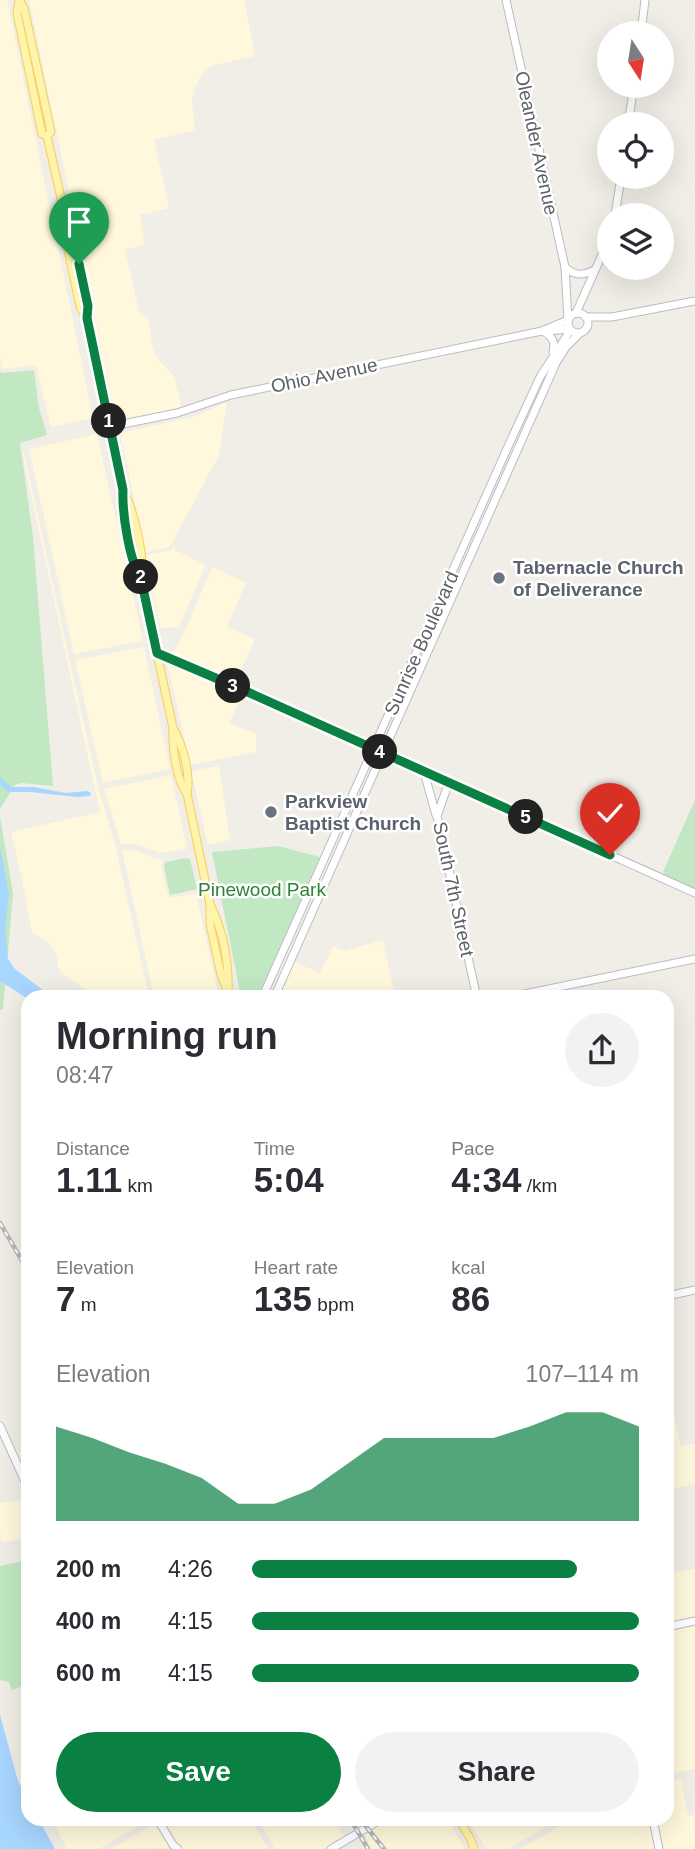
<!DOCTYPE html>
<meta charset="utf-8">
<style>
:root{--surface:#fff;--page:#f2f2f3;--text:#2b2b33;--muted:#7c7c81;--accent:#0b8043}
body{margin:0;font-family:Helvetica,sans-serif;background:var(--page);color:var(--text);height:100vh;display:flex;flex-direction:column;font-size:26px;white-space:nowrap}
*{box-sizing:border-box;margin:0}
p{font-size:23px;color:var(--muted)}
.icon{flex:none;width:38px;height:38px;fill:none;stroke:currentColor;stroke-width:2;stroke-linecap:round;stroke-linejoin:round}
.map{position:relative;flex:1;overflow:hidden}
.panel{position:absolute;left:21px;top:990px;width:653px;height:836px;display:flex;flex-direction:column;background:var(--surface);border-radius:21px;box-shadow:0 7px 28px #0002}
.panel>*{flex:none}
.needle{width:46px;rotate:168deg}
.tools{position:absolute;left:597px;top:21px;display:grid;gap:14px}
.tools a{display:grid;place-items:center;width:77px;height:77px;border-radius:50%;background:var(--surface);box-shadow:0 7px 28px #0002;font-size:35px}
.pin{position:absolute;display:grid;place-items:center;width:60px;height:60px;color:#fff;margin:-72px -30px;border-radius:50% 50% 50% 0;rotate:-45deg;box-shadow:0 0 7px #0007}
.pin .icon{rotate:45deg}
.km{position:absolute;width:35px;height:35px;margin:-18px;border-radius:50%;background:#222;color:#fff;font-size:19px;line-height:35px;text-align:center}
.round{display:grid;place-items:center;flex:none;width:74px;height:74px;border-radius:37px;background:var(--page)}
.head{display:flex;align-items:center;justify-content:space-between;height:119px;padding:0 35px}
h1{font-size:38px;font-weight:700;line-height:52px}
.metrics{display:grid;grid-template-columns:repeat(3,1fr);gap:10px;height:119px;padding:7px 35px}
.metrics div{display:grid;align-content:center}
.metrics b{font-size:35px;font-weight:700}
.metrics small{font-size:19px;font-weight:400}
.metrics p{font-size:19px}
.chart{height:196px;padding:14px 35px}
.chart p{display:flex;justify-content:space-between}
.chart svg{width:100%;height:126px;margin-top:7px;fill:var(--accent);opacity:.7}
.button{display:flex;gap:14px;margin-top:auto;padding:14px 35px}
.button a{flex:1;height:80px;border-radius:42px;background:var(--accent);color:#fff;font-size:28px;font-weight:700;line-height:80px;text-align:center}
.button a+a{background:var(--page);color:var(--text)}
ul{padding:0 35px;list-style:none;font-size:23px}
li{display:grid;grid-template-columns:112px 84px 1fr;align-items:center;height:52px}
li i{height:18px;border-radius:9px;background:var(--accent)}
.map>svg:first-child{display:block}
.commercial{fill:#fff8dc}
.green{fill:#c1e8c2}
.water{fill:#a7d6ff}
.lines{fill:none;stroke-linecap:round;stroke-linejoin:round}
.secondary-casing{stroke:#b9bcc2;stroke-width:9}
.primary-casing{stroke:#f7ce57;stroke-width:9}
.secondary{stroke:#fff;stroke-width:7}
.primary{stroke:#fff4ac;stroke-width:7}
.rail-casing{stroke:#b6b7b8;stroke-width:4.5}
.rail{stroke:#fff;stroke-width:2;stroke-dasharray:5;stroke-linecap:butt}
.route-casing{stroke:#fff;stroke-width:14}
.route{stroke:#0b8043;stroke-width:9}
.worship-dot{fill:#6b7280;stroke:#fff;stroke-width:2.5}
.labels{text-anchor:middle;stroke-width:5;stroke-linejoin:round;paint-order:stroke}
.street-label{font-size:19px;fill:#5d6167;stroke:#fff}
.worship-label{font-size:19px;font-weight:bold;fill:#5b616d;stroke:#fff;text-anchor:start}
.park-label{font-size:19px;fill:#308236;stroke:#fff}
</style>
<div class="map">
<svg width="695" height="1849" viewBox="0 0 695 1849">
<rect width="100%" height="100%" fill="#f0eee6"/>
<!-- commercial -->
<g class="commercial">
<path d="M0 0H7L93 418 51 427 36 365 3 369 0 357Z"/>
<path d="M29 0H244L255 56 212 66 202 74 194 90 192 102 195 130 154 140 169 208 140 215 145 244 125 250 139 311 148 318 153 349 159 360 174 376 182 409 122 421 116 420Z"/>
<path d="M227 402 219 455 170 547 145 552 120 433 193 417Z"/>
<path d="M97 434 143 641 74 654 29 449Z"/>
<path d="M23 449 84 725 99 790 116 848 149 997H103L91 993 62 974 58 967 57 957 48 942 32 933 22 879 11 832 100 812 24 462Z"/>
<path d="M175 544V550L206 565 179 627 163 628 160 627 144 555 171 550Z"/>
<path d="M212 567 246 583 227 627 255 639 235 683 171 656 184 633Z"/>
<path d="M144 647 170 769 103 783 75 660Z"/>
<path d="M167 661 243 693 229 724 256 733V752L190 765Z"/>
<path d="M219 766 230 840 208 845 191 771Z"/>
<path d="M171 775 187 849 161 853 141 846 131 843 121 844 104 789Z"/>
<path d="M122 850H131L140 852 153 858 164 859 161 867 169 898 196 893 219 997H154Z"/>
<path d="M383 940 395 997 276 998 292 961 320 973 333 946 344 951Z"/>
<path d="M667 1387 681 1446 695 1443V1484L667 1490Z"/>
<path d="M28 1499V1537L2 1543 0 1531V1503Z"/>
<path d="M695 1569V1618L667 1624V1574Z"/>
<path d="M695 1625V1769L667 1775V1631Z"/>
<path d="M681 1778 688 1816 695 1815V1849H662L656 1820H667V1782Z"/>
<path d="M57 1820H149L99 1849H67L53 1822Z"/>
<path d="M161 1820H252L268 1849H182L175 1843Z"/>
<path d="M258 1820H334L345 1837 324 1849H275Z"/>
<path d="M386 1820H448L465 1849H371L364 1833Z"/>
<path d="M469 1820H557L508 1849H486Z"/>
<path d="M570 1820H650L656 1849H520Z"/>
<path d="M156 1823 170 1848 111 1849Z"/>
</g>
<!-- green -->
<g class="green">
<path d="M0 369 1 373 34 370 39 408 47 435 20 443 33 537 53 786 22 783 15 785 0 809Z"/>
<path d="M695 800V890L665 876 663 872Z"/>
<path d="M0 817 13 894 3 1009 0 1010Z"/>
<path d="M278 846 320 857 260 997H241L212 852Z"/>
<path d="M186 858 190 859 197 889 170 895 164 866 166 862Z"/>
<path d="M28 1560V1684L12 1690 9 1682 0 1680V1566Z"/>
</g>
<!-- water -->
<g class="water">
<path d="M0 777 11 787H34L66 793 87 791 91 793 90 796 77 797 30 792H8L0 785Z"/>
<path d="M0 847 9 894 5 930 8 959 15 969 52 997 28 998V999L0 981Z"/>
<path d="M0 1715 18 1781 28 1799V1820H39L55 1849H0Z"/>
</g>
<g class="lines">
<defs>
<g id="secondary">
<path d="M506 0 565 267 568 320"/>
<path d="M641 33 645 0"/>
<path d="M628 124 634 86"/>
<path d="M615 215 621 177"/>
<path d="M565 267C574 276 583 276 594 270"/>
<circle cx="578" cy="323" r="10"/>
<path d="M576 313 609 239"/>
<path d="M586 317H612L695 301"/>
<path d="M542 331C551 335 556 341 553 352"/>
<path d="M546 331 569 329"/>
<path d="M109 422 123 424 177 413 231 395 542 331 568 320"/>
<path d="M157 653 232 685 695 893"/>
<path d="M424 772 436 815"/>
<path d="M449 782 437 816 477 998"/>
<path d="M262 998 510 442 540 377 570 331"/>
<path d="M274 998 556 363 566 347 579 334"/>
<path d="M505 998 695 959"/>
<path d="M667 1296 695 1290"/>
<path d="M0 1426 28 1488"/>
<path d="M667 1627 695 1621"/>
<path d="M158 1820 173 1845 178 1849"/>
<path d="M653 1820 659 1849"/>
<path d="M331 1849 380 1820"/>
</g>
<g id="primary">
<path d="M19 0 24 8 51 132 47 136"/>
<path d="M19 1 17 13 42 134 47 136 63 207V226L80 307 86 318"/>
<path d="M63 207C74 231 89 292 87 318L123 490C122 512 129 560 141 579"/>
<path d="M123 490C133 508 146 558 141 579L173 728C183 746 191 773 187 794L210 904C223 931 229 963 228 992"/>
<path d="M173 728C172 747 176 779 187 794"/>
<path d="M210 907V924L221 975 230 998"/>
<path d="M459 1820 470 1838 474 1849"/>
</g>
</defs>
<!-- secondary casing -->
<use href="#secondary" class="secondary-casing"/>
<!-- primary casing -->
<use href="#primary" class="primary-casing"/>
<!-- secondary -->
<use href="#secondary" class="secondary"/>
<!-- primary -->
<use href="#primary" class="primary"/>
<defs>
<g id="rail">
<path d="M0 1223 28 1271"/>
<path d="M351 1820 368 1849"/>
<path d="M361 1820 384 1849"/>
</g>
</defs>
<!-- rail casing -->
<use href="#rail" class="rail-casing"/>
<!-- rail -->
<use href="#rail" class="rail"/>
</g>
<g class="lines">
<defs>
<path id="route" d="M79 264 88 306 87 318 123 490C122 512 129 560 141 579L157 653 232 685 610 855"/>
</defs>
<!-- route casing -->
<use href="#route" class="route-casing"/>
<!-- route -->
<use href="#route" class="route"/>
</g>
<!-- markers -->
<g class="worship-dot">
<circle cx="499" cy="578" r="7"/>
<circle cx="271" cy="812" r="7"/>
</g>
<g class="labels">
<!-- street labels -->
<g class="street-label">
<text transform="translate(537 143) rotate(78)" y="7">Oleander Avenue</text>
<text transform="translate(324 375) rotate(-12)" y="7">Ohio Avenue</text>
<text transform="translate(421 643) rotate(-66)" y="7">Sunrise Boulevard</text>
<text transform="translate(454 889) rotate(78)" y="7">South 7th Street</text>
</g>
<!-- worship labels -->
<g class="worship-label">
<text x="513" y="574">Tabernacle Church<tspan x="513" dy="22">of Deliverance</tspan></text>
<text x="285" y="808">Parkview<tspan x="285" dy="22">Baptist Church</tspan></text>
</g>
<!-- park labels -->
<g class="park-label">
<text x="262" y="896">Pinewood Park</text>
</g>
</g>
</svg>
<div class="tools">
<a><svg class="needle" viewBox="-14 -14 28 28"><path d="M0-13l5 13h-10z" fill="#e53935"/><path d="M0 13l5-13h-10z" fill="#7c7c81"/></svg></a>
<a><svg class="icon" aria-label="locate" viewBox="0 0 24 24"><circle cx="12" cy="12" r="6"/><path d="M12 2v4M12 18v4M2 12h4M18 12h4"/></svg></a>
<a><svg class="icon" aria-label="layers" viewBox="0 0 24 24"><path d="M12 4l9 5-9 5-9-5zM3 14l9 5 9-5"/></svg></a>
</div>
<div class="pin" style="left:79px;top:264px;background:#1e9e55"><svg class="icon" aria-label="arrive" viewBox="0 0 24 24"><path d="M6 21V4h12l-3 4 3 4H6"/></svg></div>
<div class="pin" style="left:610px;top:855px;background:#d93025"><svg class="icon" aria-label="check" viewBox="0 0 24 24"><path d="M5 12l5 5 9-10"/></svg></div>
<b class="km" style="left:109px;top:421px">1</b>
<b class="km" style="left:141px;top:577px">2</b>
<b class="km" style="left:233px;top:686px">3</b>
<b class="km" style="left:380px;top:752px">4</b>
<b class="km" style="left:526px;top:817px">5</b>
<section class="panel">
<div class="head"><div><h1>Morning run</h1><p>08:47</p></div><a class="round"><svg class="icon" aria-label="share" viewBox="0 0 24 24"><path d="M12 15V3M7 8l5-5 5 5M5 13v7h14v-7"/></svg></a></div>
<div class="metrics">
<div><p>Distance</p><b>1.11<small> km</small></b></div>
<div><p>Time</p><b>5:04</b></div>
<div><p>Pace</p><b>4:34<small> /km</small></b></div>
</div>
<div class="metrics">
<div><p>Elevation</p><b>7<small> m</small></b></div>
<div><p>Heart rate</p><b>135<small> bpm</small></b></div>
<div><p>kcal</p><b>86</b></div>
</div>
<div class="chart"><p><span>Elevation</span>107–114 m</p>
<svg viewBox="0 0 160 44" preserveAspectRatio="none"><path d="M0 44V11L10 15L20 20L30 24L40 29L50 38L60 38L70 33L80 24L90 15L100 15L110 15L120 15L130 11L140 6L150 6L160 11V44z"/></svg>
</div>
<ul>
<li><b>200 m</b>4:26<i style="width:84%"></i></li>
<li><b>400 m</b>4:15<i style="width:100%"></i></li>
<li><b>600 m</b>4:15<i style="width:100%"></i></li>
</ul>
<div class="button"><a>Save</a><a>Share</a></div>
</section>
</div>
